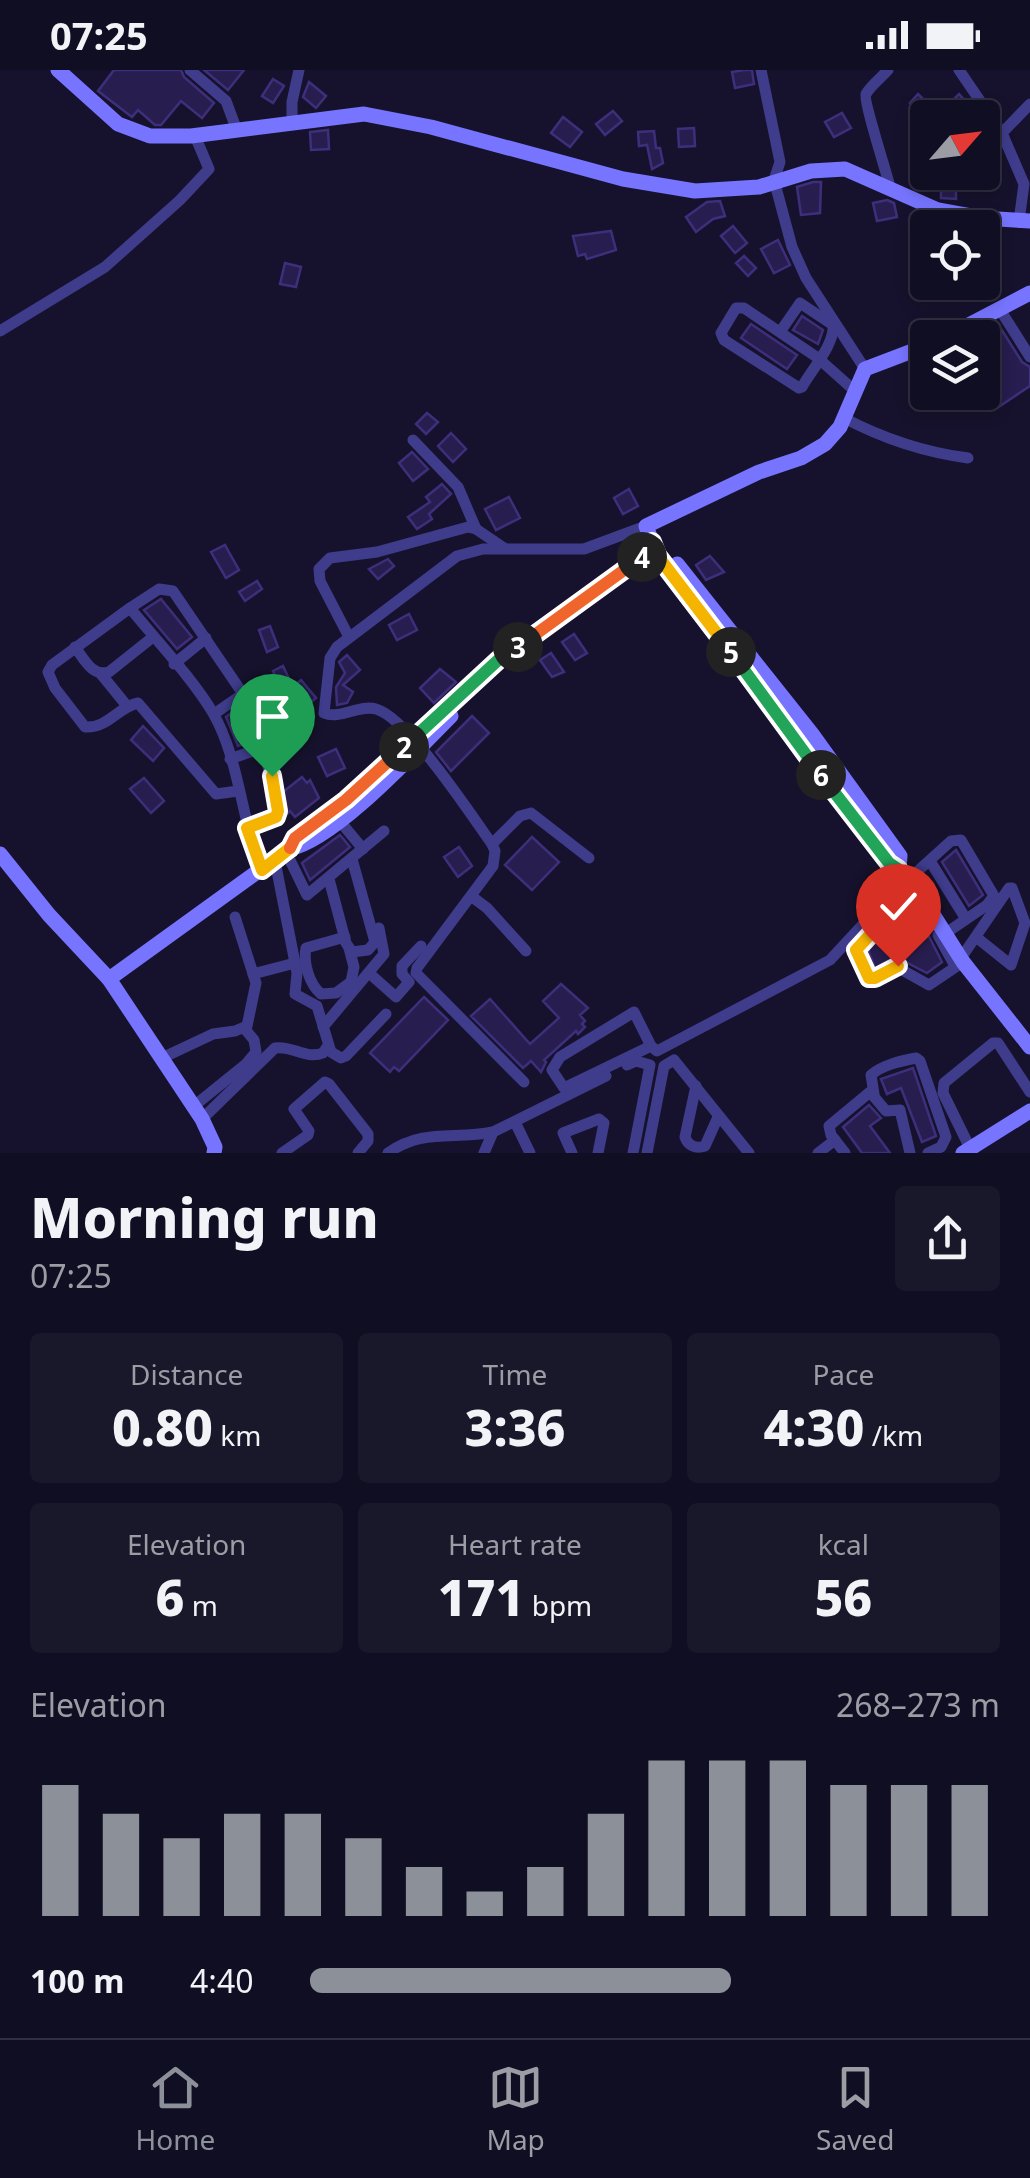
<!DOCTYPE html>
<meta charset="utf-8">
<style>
:root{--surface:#100e22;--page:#19172a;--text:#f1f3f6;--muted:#9c9ca5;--line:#302e40;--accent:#8c9099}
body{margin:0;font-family:"Noto Sans",sans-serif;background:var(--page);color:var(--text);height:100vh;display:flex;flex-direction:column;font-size:38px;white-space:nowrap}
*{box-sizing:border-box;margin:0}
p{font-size:32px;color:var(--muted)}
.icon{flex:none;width:55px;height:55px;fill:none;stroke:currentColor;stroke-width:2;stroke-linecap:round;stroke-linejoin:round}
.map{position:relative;height:1083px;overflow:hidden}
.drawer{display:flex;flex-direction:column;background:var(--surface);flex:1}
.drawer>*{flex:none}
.needle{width:65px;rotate:62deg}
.buttons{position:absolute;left:910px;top:30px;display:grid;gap:20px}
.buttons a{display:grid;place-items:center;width:90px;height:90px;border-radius:10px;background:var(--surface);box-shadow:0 5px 15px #0003,0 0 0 2px var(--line);font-size:50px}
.pin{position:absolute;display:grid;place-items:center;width:85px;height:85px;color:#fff;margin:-102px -42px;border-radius:50% 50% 50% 0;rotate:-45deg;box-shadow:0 0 10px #0007}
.pin .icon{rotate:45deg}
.km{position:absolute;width:50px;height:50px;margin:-25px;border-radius:50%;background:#222;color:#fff;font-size:28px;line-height:50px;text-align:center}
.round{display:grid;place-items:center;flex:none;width:105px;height:105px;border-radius:10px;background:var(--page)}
.summary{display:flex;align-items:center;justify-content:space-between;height:170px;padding:0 30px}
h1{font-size:55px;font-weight:800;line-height:75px}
.metrics{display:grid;grid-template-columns:repeat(3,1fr);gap:15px;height:170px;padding:10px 30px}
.metrics div{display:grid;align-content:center;border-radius:10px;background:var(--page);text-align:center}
.metrics b{font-size:50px;font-weight:800}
.metrics small{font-size:28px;font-weight:400}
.metrics p{font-size:28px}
.chart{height:280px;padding:20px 30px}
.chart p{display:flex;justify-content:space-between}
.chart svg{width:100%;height:180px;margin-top:10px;stroke:var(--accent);stroke-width:6}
ul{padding:0 30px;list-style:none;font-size:32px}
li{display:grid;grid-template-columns:160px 120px 1fr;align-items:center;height:75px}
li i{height:25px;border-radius:12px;background:var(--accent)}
.status{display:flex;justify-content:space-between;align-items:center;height:70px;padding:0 50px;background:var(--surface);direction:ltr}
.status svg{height:28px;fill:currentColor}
.tabs{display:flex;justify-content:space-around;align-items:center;height:140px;border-top:2px solid var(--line);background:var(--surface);font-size:28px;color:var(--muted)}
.tabs a{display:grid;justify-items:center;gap:5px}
.tabs .on{color:var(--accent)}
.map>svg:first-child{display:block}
.building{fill:#271d4e;stroke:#3d2f7b;stroke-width:2.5}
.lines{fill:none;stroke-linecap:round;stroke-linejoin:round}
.street{stroke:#3f3c8c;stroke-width:11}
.secondary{stroke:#7775ff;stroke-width:15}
.split-1-casing{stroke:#fff;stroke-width:20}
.split-2-casing{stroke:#fff;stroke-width:20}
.split-3-casing{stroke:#fff;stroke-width:20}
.split-4-casing{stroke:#fff;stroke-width:20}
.split-5-casing{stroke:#fff;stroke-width:20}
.split-6-casing{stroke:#fff;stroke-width:20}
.split-7-casing{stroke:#fff;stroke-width:20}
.split-8-casing{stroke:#fff;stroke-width:20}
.split-1{stroke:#f5b400;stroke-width:12}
.split-2{stroke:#f0652b;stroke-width:12}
.split-3{stroke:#22a559;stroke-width:12}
.split-4{stroke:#f0652b;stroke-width:12}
.split-5{stroke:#f5b400;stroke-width:12}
.split-6{stroke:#22a559;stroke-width:12}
.split-7{stroke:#22a559;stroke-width:12}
.split-8{stroke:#f5b400;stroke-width:12}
</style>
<div class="status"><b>07:25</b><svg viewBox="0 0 49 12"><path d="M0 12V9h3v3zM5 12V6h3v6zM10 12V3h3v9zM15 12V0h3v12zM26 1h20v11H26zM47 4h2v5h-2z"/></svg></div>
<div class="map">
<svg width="1030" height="1083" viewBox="0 0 1030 1083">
<rect width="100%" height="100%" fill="#16122d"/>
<!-- building -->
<g class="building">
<path d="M114 0H181L184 7 214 33 202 48 181 31 161 55H155L138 40 132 47 98 21Z"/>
<path d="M204 0H244L228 20Z"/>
<path d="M744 0H752L754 14 735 18 732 2Z"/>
<path d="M273 9 284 16 273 33 262 26Z"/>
<path d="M309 12 326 26 316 38 303 27Z"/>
<path d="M918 24 932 38 923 47 910 33Z"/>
<path d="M959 24 974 41 967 48H956L946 37Z"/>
<path d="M613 41 622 51 605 65 596 54Z"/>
<path d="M842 43 851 58 834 67 825 52Z"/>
<path d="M563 47 582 62 570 77 551 63Z"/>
<path d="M694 58 695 76 679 77 678 59Z"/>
<path d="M328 60 329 79 311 80 310 62Z"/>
<path d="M654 61 656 78H660L663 93 652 99 647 75 639 76 638 62Z"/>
<path d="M941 111 956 112V129L941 128Z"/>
<path d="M813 112H821L820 143 801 145 797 117Z"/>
<path d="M887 130 894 133 897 147 877 151 873 133Z"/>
<path d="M720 131 725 146 713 149 696 162 686 147 707 132Z"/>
<path d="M733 156 747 173 735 183 721 166Z"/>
<path d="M611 161 616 180 587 189 585 184 578 186 573 166Z"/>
<path d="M778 170 790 195 774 203 761 179Z"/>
<path d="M744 186 756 198 748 206 736 193Z"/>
<path d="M285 193 301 197 296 217 280 214Z"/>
<path d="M802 246 823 260 818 274 793 260Z"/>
<path d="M751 254 797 285 787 299 741 268Z"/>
<path d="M998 254 1022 292 1030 297V316L997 338 993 332 980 340 969 322H982V268H969Z"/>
<path d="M427 343 438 352 426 364 416 354Z"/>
<path d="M451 363 466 379 453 392 438 376Z"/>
<path d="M412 382 428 399 413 411 399 393Z"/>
<path d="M442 414 451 424 429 444 432 449 417 459 408 447 430 432 426 427Z"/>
<path d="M629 419 638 436 623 444 614 428Z"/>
<path d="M509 427 520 448 496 460 485 439Z"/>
<path d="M225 475 239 500 226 508 211 482Z"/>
<path d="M710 486 724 502 706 510 696 495Z"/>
<path d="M388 489 394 496 378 509 369 499Z"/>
<path d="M257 511 262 519 245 531 239 522Z"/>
<path d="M161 529 192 567 177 579 144 540Z"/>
<path d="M409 544 417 560 397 570 389 555Z"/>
<path d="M270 556 278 577 267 582 259 560Z"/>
<path d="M574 564 587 583 575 590 562 572Z"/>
<path d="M551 583 564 602 552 607 540 590Z"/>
<path d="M347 585 360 600 343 615 353 622 347 633 337 635 336 617 345 603 339 592Z"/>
<path d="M283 596 290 611 280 616 273 601Z"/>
<path d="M440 599 456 612 434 633 420 618Z"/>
<path d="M301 610 316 628 305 638 290 620Z"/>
<path d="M238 638 252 671 238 676 226 647Z"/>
<path d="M472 646 489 663 451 701 436 682Z"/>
<path d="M284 655 287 673 273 675 269 657Z"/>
<path d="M143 656 164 678 153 691 131 670Z"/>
<path d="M336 679 345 698 327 706 318 687Z"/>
<path d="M302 707 307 713 310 710 319 728 295 747 290 741 287 744 283 722Z"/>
<path d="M144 708 164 731 151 743 130 719Z"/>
<path d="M340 765 350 777 310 810 302 793Z"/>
<path d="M532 767 559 792 532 820 505 795Z"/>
<path d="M459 777 472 796 458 807 444 787Z"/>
<path d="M956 780 983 825 969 836 942 792Z"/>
<path d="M904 841 908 846 916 841 942 892 927 903 896 887 875 898 868 880Z"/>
<path d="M561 914 588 938 580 945 585 951 582 954 585 957 578 964 576 961 544 990 546 992 541 1002 531 991 523 998 471 946 490 929 530 974 559 948 543 931Z"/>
<path d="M424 927 448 950 399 1001 394 997 390 1002 370 983Z"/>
<path d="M913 998 936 1066 922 1072 901 1018 887 1024 881 1009Z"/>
<path d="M869 1035 881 1048 870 1056 890 1083H862L843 1057Z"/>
</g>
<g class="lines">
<!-- street -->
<g class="street">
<path d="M190 0 226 31 236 58"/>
<path d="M761 0 780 92 774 110 792 177 806 208 865 299"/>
<path d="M888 0C882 7 871 15 866 24 863 30 887 104 890 117"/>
<path d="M959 0 1002 63"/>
<path d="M292 53V32L299 0"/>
<path d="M1019 151 1024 114 1002 63 1030 34"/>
<path d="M999 238 1030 287"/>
<path d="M0 261 105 197 180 130 209 99 195 66"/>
<path d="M780 262 800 233 833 255C835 274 812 299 802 317L799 318 724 270 721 263 736 238H744L818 288 856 322"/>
<path d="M844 348C884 369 922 382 968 388"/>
<path d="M413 370 458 417 476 459"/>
<path d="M130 538 159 519 173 521 241 621 261 666 278 741 276 747 247 759"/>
<path d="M349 567 320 511 319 499 330 488 377 482 468 457 476 459 504 478"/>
<path d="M75 577C84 589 92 607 109 602L153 567"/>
<path d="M174 594 206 568"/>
<path d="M101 604 127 636"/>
<path d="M214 644 243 624"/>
<path d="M230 689 264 677"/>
<path d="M238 721 216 724 138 633C118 637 107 659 85 657L55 618 48 602 52 595 130 538C156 570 193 609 213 643 240 690 241 751 262 800"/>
<path d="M339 750 363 779"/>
<path d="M492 774 520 746 531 743 589 788"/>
<path d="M286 782 307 825 384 761"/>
<path d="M275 791 297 903 295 924 317 936 331 982 341 988 346 986 386 944"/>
<path d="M930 791 966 849"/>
<path d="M910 808 951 771 961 770 994 826 987 835 946 863"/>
<path d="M329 809 346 873 352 882 368 880 375 872 352 789"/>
<path d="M918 819 902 830 857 878 869 908 875 909 895 896 929 915 963 892"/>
<path d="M471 826 487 838 526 881"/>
<path d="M938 865 955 896"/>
<path d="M345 867 306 878C303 892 309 914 321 924L336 923 351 912 354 897 349 878"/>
<path d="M961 888 1009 818H1012L1025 853 1011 895 976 867"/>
<path d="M369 903 396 927 409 912 402 904V896L421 876"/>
<path d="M253 904 295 893"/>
<path d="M323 957 384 884 379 858"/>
<path d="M651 976 634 942 560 987 552 1000 564 1018 651 976 657 981 830 890 905 809"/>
<path d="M162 988 213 964 235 961 247 956 256 913 235 847"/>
<path d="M627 995 636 991 650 995 633 1083"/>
<path d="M524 1012 416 903 417 898 493 796 495 781 492 774C471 745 408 648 376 639 359 634 340 650 324 643L330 588 337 577 457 486 483 479H584L646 456"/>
<path d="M696 1016 685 1067C688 1076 696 1079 705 1076L718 1047"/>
<path d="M874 1024 871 1005C882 995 901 991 916 988L920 991 946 1067 941 1077 928 1083"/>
<path d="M194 1036 246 994 256 982 254 970 244 958"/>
<path d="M202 1049 275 978C292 975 306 990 323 983L327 977"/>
<path d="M515 1052 530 1083"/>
<path d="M969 1076 943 1023 944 1013 993 973H998L1030 1022"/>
<path d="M282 1083 308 1065 309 1061 294 1039 325 1012 329 1014 368 1064V1071L358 1083"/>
<path d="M388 1083C423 1058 454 1070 493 1062L606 1006"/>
<path d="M484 1083 493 1062"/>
<path d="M572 1083 563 1063 599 1049 604 1053 598 1083"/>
<path d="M647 1083 664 996 674 990 749 1083"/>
<path d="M818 1083 835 1070"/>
<path d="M845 1083 831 1065 829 1056 870 1022 886 1041 900 1040 910 1083"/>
</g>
<!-- secondary -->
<g class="secondary">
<path d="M58 0 118 54 150 66H191L364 44 431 57 623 109 695 121 759 117 811 101 845 99 938 140 982 148 1030 151"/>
<path d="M944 268 1030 223"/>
<path d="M928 275 865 299 840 357 825 374 801 388 759 402 646 456 657 485 889 793 899 799 905 809 910 808 963 892 1030 977"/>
<path d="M677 494 812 664 900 786 899 799"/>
<path d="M289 779C335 770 416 681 451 646"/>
<path d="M0 784 49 845 109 909 202 1049 215 1077 214 1083"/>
<path d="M109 909 289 779 295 768 346 729 508 581 642 487 652 472"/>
<path d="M963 1083 1030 1041"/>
</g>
</g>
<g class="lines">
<defs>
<path id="split-1" d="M272 706 278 741 276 747 247 758 262 800 290 778"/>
<path id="split-2" d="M290 778 295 768 346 730 404 677"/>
<path id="split-3" d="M404 677 508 581 518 577"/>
<path id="split-4" d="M518 577 642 487"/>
<path id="split-5" d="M642 487 652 472 657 485 731 582"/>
<path id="split-6" d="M731 582 821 705"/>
<path id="split-7" d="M821 705 889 793 898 799 905 809 910 808 917 818"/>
<path id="split-8" d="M898 896 875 908H869L856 880 902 830 917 818"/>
</defs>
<!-- split-1 casing -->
<use href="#split-1" class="split-1-casing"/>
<!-- split-2 casing -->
<use href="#split-2" class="split-2-casing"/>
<!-- split-3 casing -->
<use href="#split-3" class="split-3-casing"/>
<!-- split-4 casing -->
<use href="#split-4" class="split-4-casing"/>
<!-- split-5 casing -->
<use href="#split-5" class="split-5-casing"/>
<!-- split-6 casing -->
<use href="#split-6" class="split-6-casing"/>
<!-- split-7 casing -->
<use href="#split-7" class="split-7-casing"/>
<!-- split-8 casing -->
<use href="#split-8" class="split-8-casing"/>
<!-- split-1 -->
<use href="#split-1" class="split-1"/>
<!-- split-2 -->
<use href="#split-2" class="split-2"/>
<!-- split-3 -->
<use href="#split-3" class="split-3"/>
<!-- split-4 -->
<use href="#split-4" class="split-4"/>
<!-- split-5 -->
<use href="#split-5" class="split-5"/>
<!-- split-6 -->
<use href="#split-6" class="split-6"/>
<!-- split-7 -->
<use href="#split-7" class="split-7"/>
<!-- split-8 -->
<use href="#split-8" class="split-8"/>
</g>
</svg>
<div class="buttons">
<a><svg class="needle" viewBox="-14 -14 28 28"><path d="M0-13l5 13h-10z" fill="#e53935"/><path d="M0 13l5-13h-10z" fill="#9c9ca5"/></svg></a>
<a><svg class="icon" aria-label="locate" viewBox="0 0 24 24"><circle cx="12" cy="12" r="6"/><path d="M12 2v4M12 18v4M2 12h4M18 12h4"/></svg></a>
<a><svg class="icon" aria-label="layers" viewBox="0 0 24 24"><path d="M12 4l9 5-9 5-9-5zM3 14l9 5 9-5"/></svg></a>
</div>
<div class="pin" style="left:272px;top:706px;background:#1e9e55"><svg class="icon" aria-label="arrive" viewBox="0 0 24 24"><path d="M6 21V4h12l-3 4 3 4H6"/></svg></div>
<div class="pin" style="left:898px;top:896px;background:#d93025"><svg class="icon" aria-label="check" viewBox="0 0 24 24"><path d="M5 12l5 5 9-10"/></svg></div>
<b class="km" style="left:404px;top:677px">2</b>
<b class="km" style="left:518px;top:577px">3</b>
<b class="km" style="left:642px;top:487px">4</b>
<b class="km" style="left:731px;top:582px">5</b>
<b class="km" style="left:821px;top:705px">6</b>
</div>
<section class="drawer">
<div class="summary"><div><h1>Morning run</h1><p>07:25</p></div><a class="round"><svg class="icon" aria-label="share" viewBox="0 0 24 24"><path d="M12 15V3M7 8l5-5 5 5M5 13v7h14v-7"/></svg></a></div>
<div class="metrics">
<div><p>Distance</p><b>0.80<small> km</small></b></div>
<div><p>Time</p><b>3:36</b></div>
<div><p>Pace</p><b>4:30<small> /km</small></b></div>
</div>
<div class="metrics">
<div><p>Elevation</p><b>6<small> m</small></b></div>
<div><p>Heart rate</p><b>171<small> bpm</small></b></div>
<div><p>kcal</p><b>56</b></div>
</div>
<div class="chart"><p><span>Elevation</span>268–273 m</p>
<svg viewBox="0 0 160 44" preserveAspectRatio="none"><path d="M5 44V12M15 44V19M25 44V25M35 44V19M45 44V19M55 44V25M65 44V32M75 44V38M85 44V32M95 44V19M105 44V6M115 44V6M125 44V6M135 44V12M145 44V12M155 44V12"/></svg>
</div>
<ul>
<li><b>100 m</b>4:40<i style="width:61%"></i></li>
</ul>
</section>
<nav class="tabs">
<a class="on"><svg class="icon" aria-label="home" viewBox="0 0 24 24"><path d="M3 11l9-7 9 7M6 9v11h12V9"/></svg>Home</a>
<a><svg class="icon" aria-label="map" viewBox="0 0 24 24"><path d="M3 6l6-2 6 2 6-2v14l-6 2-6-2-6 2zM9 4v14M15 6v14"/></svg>Map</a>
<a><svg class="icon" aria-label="saved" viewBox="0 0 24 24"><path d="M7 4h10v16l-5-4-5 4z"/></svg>Saved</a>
</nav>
